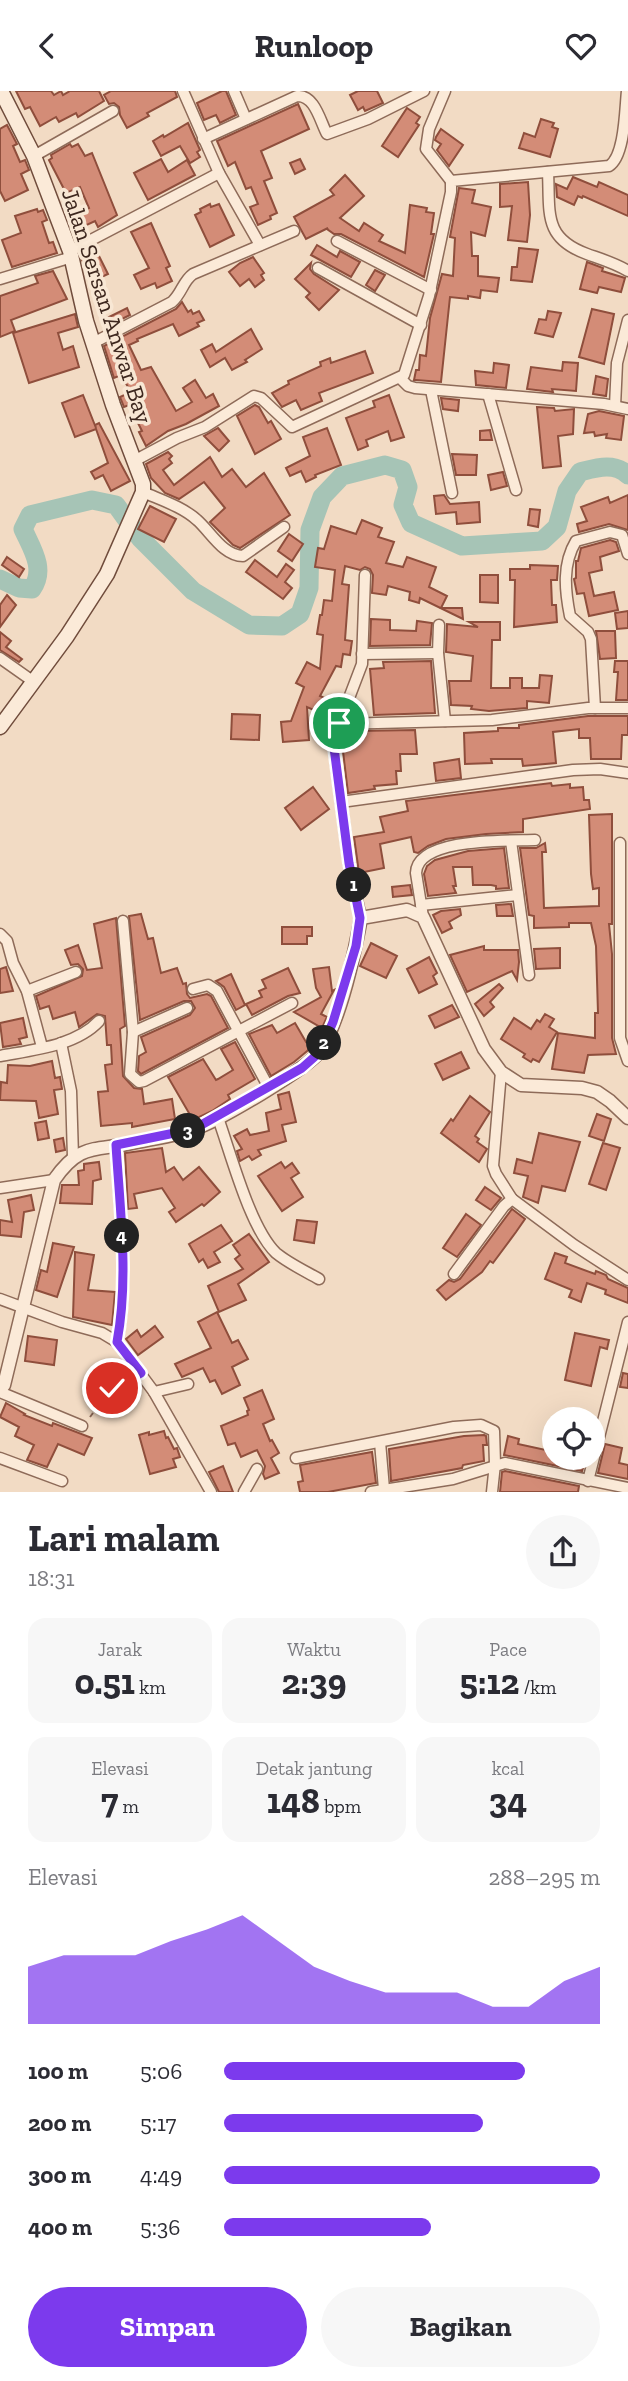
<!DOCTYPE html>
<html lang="id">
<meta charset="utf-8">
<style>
:root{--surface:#fff;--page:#f7f7f7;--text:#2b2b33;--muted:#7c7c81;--accent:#7c3aed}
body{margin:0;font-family:"Zilla Slab",serif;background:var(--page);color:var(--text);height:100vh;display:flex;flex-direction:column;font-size:26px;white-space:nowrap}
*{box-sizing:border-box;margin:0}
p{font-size:23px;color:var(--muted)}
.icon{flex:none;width:38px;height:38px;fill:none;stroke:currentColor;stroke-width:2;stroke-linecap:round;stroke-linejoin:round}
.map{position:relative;height:1401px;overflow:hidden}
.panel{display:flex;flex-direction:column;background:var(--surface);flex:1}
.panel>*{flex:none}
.tools{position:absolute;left:542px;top:1316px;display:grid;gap:14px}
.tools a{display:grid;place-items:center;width:63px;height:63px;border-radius:50%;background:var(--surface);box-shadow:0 7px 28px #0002;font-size:35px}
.pin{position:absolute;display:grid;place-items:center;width:60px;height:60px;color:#fff;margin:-30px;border:4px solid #fff;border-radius:50%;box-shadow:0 2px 7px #0007}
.km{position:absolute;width:35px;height:35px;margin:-18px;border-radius:50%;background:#222;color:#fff;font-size:19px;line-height:35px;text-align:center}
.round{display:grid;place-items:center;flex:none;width:74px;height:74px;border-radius:37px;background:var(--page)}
.summary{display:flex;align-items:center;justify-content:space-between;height:119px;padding:0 28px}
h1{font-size:38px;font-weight:700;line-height:52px}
.figures{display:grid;grid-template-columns:repeat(3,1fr);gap:10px;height:119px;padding:7px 28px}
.figures div{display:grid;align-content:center;border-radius:18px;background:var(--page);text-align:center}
.figures b{font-size:35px;font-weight:700}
.figures small{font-size:19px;font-weight:400}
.figures p{font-size:19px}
.chart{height:196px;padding:14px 28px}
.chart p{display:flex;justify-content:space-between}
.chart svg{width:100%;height:126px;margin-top:7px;fill:var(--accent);opacity:.7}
.action{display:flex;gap:14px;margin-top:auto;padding:14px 28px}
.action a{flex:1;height:80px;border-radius:42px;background:var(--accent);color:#fff;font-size:28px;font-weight:700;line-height:80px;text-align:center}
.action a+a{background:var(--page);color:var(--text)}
ul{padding:0 28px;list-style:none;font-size:23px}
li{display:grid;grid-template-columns:112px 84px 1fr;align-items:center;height:52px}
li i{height:18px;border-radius:9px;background:var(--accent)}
header{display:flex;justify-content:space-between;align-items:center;height:91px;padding:0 28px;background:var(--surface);font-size:32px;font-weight:700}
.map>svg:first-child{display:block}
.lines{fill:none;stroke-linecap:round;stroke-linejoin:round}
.river{stroke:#a6c4b6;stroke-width:19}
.building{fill:#d38c77;stroke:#8f4e3c;stroke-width:2}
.minor-casing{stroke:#8e6b59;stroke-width:13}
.tertiary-casing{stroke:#8e6b59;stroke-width:15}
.secondary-casing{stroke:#704c3c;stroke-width:17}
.path{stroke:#8e6b59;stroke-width:2;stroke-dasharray:5 3.5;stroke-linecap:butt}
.minor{stroke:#fbead8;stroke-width:10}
.tertiary{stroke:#fbead8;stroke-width:12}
.secondary{stroke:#fbead8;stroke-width:14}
.route-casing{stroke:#fff;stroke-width:14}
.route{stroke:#7c3aed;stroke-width:9}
.labels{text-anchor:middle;stroke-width:7;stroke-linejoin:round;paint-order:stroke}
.street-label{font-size:24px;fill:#3d271e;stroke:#f8e7d4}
</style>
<header><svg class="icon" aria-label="back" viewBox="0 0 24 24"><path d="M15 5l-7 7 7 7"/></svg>Runloop<svg class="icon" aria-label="heart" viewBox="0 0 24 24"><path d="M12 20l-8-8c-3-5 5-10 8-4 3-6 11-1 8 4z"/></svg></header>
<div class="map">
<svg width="628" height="1401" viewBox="0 0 628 1401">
<rect width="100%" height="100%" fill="#f2dbc4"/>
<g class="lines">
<!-- river -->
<path class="river" d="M0 488 19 497 32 498C46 478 32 458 23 438L30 424 92 409 116 414 140 447 193 500 249 534 282 535 300 523 309 497 310 439 322 406 342 385 385 374 402 379 408 396 403 414 411 432 462 455 542 450 557 436 567 400 580 381C596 377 614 371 628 384"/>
</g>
<!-- building -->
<g class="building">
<path d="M16 0H51L54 4 61 0 63 4 70 0H99L104 10 78 26 76 22 59 31 56 26 40 35 30 16 25 18Z"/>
<path d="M111 0H175L177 6 147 22 149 25 127 37 120 24 119 16 114 12 109 13 104 4Z"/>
<path d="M222 0H226L236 24 220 32 216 24 204 29 197 12Z"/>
<path d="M358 0H377L383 12 365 20 363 16 358 19 350 4Z"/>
<path d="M298 13 309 38 261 60 272 87 264 90 277 122 270 125 271 128 258 134 250 116 258 113 251 96 246 98 235 71 228 75 217 50Z"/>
<path d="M407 17 420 26 416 32 419 34 398 66 382 55Z"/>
<path d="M541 28 554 32 552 36 558 38 550 66 519 57 524 42 535 46Z"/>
<path d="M188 32 200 59 197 61 200 66 190 72 180 55 161 65 153 50 163 44 164 46Z"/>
<path d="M7 34 17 53 13 55 20 71 25 69 29 79 21 83 28 99 5 110 0 100V38Z"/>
<path d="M441 38 463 54 449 75 437 59 441 53 435 49 436 46Z"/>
<path d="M70 53 72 56 78 53 85 65 92 62 117 124 98 136 95 130 76 139 70 126 89 117 80 96 66 102 49 69 52 67 51 64Z"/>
<path d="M161 68 168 81 187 69 195 84 148 109 134 82Z"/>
<path d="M300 68 305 78 295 83 290 72Z"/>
<path d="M345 84 364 105 340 127 359 140 364 132 383 144 379 150 405 162 410 114 427 117 426 121 434 122 431 143H434L424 186 341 143H334L327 138 328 137 306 148 294 126 334 104 330 99Z"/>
<path d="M573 86 597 96 599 91 628 104V125L583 105 582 107 578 105 574 114 557 106 556 93 567 98Z"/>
<path d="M528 91 530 124 527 151 508 149 512 115 500 116V93Z"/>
<path d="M459 97 475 99 472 112 491 116 485 145 471 141 472 165H478V185L499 187 497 201 481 199 480 207 468 205V208L450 206 441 291 416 289H414L416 279H419L420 264 426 265 430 227 442 183 453 185 455 147 450 146Z"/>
<path d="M210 113 211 116 219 113 234 144 210 156 195 124 201 121 200 118Z"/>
<path d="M37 118 38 121 43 119 47 129 42 131 49 152 53 151 57 162 12 176 2 149 21 142 15 125Z"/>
<path d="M151 132 170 175 166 177 172 190 157 197 155 192 141 198 134 184 149 177 131 141Z"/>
<path d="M317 154 337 166 340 160 360 171 351 186 311 164Z"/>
<path d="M519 157 538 159 532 191 511 189 512 176H517Z"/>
<path d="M97 161 108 183 93 190 82 169Z"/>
<path d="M253 166 264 182 261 184 264 189 255 196 249 188 240 195 229 181 240 172Z"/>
<path d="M587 171 603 177 602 180 625 187 621 201 599 196 597 202 580 198Z"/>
<path d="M311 172 310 178 314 183 339 199 319 219 306 206 310 202 295 188Z"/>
<path d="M375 179 385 184 375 200 366 194Z"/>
<path d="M53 180 67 208 11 229 15 240 0 246V205L38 192 35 185Z"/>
<path d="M182 211 188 221 191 219 193 223 199 220 204 229 197 232 199 235 179 245 173 233 137 248 138 250 129 254 141 279 151 276 176 320 192 311 183 297 195 289 206 307 213 303 219 315 186 333 168 340 146 355 139 341 142 340 129 314 124 316 120 306 131 301 121 284 114 287 104 255 176 218Z"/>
<path d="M127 217 130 224 112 233 109 226Z"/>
<path d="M592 218 614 223 604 273 579 266Z"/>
<path d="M548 220 561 222 553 246 535 242 539 228 546 229Z"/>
<path d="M75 223 78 236 58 242 63 259 73 255 79 276 29 292 13 242Z"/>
<path d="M251 238 262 258 245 269 247 271 232 279 225 267 210 276 201 259 212 253 216 261Z"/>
<path d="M365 260 373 282 319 302 322 310 301 319 296 309 282 316 272 302 289 293 288 290 321 275 320 271 330 267 331 272Z"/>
<path d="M563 271 578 272 576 300 552 298 553 301 527 298 531 276 562 280Z"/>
<path d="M494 272 509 274 506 297 476 294 475 280 493 282Z"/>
<path d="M596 285 608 288 606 305 593 303Z"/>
<path d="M83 304 96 337 95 334 99 332 130 390 111 400 103 384 95 388 91 381 108 372 96 338 75 346 62 312Z"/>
<path d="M389 304 404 346 391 350 388 340 366 349 368 355 358 359 346 327 375 316 373 310Z"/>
<path d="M441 307 459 309 458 320 443 318Z"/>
<path d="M255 314 259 316 268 332 271 330 281 348 255 363 237 325Z"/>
<path d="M537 316 554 317 555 320 574 318 573 343 558 345 561 375 543 377Z"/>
<path d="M599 320 624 325 621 349 606 347 607 343 595 345 594 341 584 342 588 323Z"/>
<path d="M218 337 229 350 219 360 204 345Z"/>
<path d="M327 337 341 374 315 384 316 386 306 391 301 380 290 385 286 377 310 365 303 346Z"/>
<path d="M490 339 492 349H480V340Z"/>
<path d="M168 361 172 365 169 368 172 372 163 379 174 394 210 366 222 386 232 378 246 396 264 382 290 424 240 457 233 454 210 431 225 417 204 391 179 408 165 402 151 387 146 373Z"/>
<path d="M452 363 477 364 476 384H456Z"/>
<path d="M503 381 507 395 491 399 488 384Z"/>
<path d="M444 404 450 413 479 411 480 431 457 433 456 421 436 423 434 405Z"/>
<path d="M628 404V439L609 433 579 441 577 433 587 430 581 416 608 406 610 412Z"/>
<path d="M150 415 176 428 164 451 138 438Z"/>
<path d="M530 418 540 419 538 436 528 434Z"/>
<path d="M362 429 382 437 378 446 394 451 386 472 403 476 407 466 436 476 429 496 447 505 441 517H462L463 528 420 507 419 512 409 509 410 501 388 495 386 504 372 502 373 484 370 478 365 476 360 479 345 475 342 493 349 494 345 549 352 550 350 564 343 563 341 576 336 575 320 605 329 609 323 623 307 616 309 649 283 651 281 631 291 630 304 596 296 592 307 571 320 578 323 544 317 543 320 524H322L324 509 332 510 335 479 315 476 318 457 324 458 331 435 356 443Z"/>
<path d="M289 443 303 453 292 470 278 460Z"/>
<path d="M610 449 616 451 619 460 600 466 602 479 589 482 594 505 614 501 618 519 589 525 584 502 577 503 574 488 576 487V470H578L581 457Z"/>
<path d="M7 466 24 478 19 486 2 474Z"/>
<path d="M255 469 277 486 286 473 294 479 285 491 292 497 283 508 246 481Z"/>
<path d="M530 474 558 475 557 489H551L552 514H556L557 531 514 536 515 489H510V478H530Z"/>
<path d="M480 484H498V512L480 511Z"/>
<path d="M7 504 16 514 0 536V514Z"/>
<path d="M628 520V537L617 538 615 522Z"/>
<path d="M371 528 390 529V539L416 540 417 530 432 532 430 554 370 555Z"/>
<path d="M469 531H500V549H492L491 597H510V587H522V597H539L540 584 552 585 549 612 527 610V617L489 620 471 618 472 615 451 614 449 590H471L473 565 446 561 447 533 478 536Z"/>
<path d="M596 540H615L616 567 600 568Z"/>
<path d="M0 541 11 550 6 556 22 568 19 571 0 559Z"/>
<path d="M431 570 435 622 374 624 370 578 384 577 383 571Z"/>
<path d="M615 570H628V609H616L618 581H614Z"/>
<path d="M232 623 260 624 259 649 231 648Z"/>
<path d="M588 625H628V644H622L621 668H591L590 647H579V638L553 641 556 672 523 675 522 668H491L492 672 465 673 464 642 498 640V637H519V634Z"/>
<path d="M415 639 417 663H400L401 680H396L397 693 374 695 375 698 348 702 342 652H357V640Z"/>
<path d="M459 668 461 687 436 690 434 672Z"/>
<path d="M551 692 552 695 570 693V697L583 696 584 709H589L590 718 523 728V741L486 743 446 748 428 755 418 762 414 761 411 746 380 753 384 777 359 782 354 746 384 741 380 726 408 720 406 710Z"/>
<path d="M313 696 329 718 301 739 285 717Z"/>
<path d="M612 723V833H609L612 863V947L616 963 588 964 584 982 552 978 558 942 595 947V922H598L596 855 591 832H569V836L534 837V825L529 824 520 757H536L545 752 546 761H542L544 817 599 815V797L593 798 591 783 589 724Z"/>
<path d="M504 757 509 797 496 798V795L491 794H473L472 776H453L456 795H453L456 802 428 805 424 783 427 775 435 769 468 760Z"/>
<path d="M410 794 412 804 393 806 392 796Z"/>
<path d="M511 813 513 825H497L496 814Z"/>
<path d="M460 818 461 824 449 831 452 837 442 842 433 824 441 820Z"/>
<path d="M141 823 148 848 153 847 161 882 177 877 183 893 186 892 187 903 190 907 207 903 211 905 228 937 141 983 138 980 139 965 146 961 141 946 190 924 195 917 191 910H184L140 929 129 825Z"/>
<path d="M116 827 125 935 120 938 123 985 134 997 142 998 144 1013 172 1008 175 1028 132 1036V1032L101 1035 98 1001 108 1000 105 974 112 973 111 954H107L105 925 97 923 79 936 75 921 53 928 49 915 40 918 36 905 82 885 83 878 78 873 71 874 65 859 78 854 87 879 102 877 94 833Z"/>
<path d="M282 836H312V845H307V853H282Z"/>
<path d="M371 852 397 865 386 887 360 875Z"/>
<path d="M484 855V859H518L519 871 517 889 512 880 467 901 450 864Z"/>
<path d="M560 857V877L536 878 534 858Z"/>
<path d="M429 866 437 882 433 885 437 893 419 902 407 878Z"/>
<path d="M6 876 13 900 0 902V878Z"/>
<path d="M329 876 332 900 334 899 321 923 327 926 322 937 294 921 321 906 316 897 313 878Z"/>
<path d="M288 877 300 902 288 905 252 924 246 913 262 906 259 900 266 897 262 889Z"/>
<path d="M231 883 245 914 236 919 224 896 216 890Z"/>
<path d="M499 893 503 897 490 911 494 916 484 925 475 913Z"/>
<path d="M452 914 459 926 435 937 429 925Z"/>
<path d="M545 923 554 928 549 936 557 941 539 971 533 968 531 971 523 966 525 963 501 948 514 927 531 938 537 929 540 931Z"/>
<path d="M23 927 27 946 19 948 21 953 3 956 0 932Z"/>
<path d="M295 932 306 951 308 950 312 956 294 971 271 985 249 943 272 934 277 942Z"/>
<path d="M235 951 255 988 228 1004 230 1008 212 1020 193 1029 168 986 203 968 216 989 218 988 233 979 221 958Z"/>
<path d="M461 961 469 977 443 989 435 973Z"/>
<path d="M52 970 55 987 60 986 62 998 54 999 58 1023 39 1027 36 1010 0 1009 1 991 7 992 8 974 30 975Z"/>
<path d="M289 1001 296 1031 282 1034 286 1050 258 1059 261 1064 252 1069 249 1065 240 1070 237 1060 242 1058 234 1045 247 1038 250 1044 269 1040 266 1022 281 1018 278 1004Z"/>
<path d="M470 1005 490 1021 475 1045 479 1048 477 1051 487 1058 479 1071 441 1042 451 1028 453 1030Z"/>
<path d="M597 1023 611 1028 604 1050 589 1045Z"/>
<path d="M46 1030 49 1047 38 1049 35 1032Z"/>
<path d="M539 1042 580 1051 565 1100 542 1095 538 1112 523 1106 528 1085 514 1082 517 1068 532 1072Z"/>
<path d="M63 1047 65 1059 56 1061 54 1049Z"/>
<path d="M603 1052 620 1057 606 1099 589 1093Z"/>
<path d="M162 1057 166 1081 174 1076 183 1089 199 1076 220 1101 204 1115 202 1113 176 1131 169 1121 175 1117 162 1097 134 1103 137 1117 128 1118 125 1062Z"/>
<path d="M99 1071 101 1088 93 1090 92 1113 60 1112 62 1094H79L78 1080 84 1079V1073Z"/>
<path d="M281 1071 285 1077 292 1072 299 1082 291 1087 303 1106 282 1120 258 1085Z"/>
<path d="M485 1096 501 1107 491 1119 476 1109Z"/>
<path d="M31 1104 34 1119 24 1121 21 1146 0 1144V1129L12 1131 8 1109Z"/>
<path d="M512 1118 525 1128 516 1141 493 1172 490 1170 482 1181 446 1209 437 1199 449 1189 454 1191 460 1188Z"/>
<path d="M466 1123 481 1134 457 1166 443 1157Z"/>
<path d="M297 1129 317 1131 314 1152 294 1149Z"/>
<path d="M221 1134 232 1150 214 1161 220 1171 208 1177 203 1168 199 1171 189 1153Z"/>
<path d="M249 1143 269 1171 238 1193 246 1209 219 1221 208 1195 243 1178 235 1168 240 1164 233 1154Z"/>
<path d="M53 1152 74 1156 57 1206 36 1199 41 1179 47 1181Z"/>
<path d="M75 1161 94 1164 88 1199 115 1201 112 1234 73 1226Z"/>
<path d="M555 1162 567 1166 565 1172 595 1183 596 1180 606 1184 608 1188 628 1197V1212L605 1203 606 1199 587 1192 581 1211 569 1206 572 1199 545 1188Z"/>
<path d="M217 1221 232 1252 238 1249 248 1268 232 1276 240 1294 222 1303 215 1289 210 1291 203 1277 182 1286 175 1273 211 1257 198 1231Z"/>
<path d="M155 1235 163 1246 138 1264 126 1248 137 1239 141 1246Z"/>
<path d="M575 1242 609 1249 607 1258 600 1256 591 1295 565 1289Z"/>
<path d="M28 1245 57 1249 54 1274 25 1270Z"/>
<path d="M623 1282 628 1283V1297L620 1296Z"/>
<path d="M262 1299 274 1328 263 1333 270 1350 272 1349 279 1362 271 1367 279 1382 265 1388 263 1383 265 1375 257 1359 241 1366 235 1352 228 1354 221 1335 248 1324 247 1320 249 1319 244 1307Z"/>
<path d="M6 1312 25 1323 24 1324 52 1335 53 1332 92 1347 84 1364 58 1353 47 1376 27 1369 34 1354 15 1345 19 1336 0 1326Z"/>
<path d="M164 1340 166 1347 168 1346 174 1358 177 1357 180 1366 173 1368 176 1376 150 1383 139 1344 149 1341V1344Z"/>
<path d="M484 1344 486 1345 487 1354H483L484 1370 463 1374 462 1377 391 1390 389 1358 464 1345Z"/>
<path d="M508 1345 519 1348 518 1353 555 1361V1367L586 1368 582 1380 504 1364Z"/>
<path d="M605 1353 622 1357 619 1372 628 1374V1388L598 1382Z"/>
<path d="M372 1361 376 1392 328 1401H300L298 1391 303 1390 300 1374Z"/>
<path d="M223 1375 233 1401H219L209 1381Z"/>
<path d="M505 1380 579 1395 578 1401H500L502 1381Z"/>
</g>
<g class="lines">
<defs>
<g id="minor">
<path d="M183 0 219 82 260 154"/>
<path d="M234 0 246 28"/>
<path d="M445 0 429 38 426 58 451 90"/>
<path d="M203 48 297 5C315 4 320 30 327 43L368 28 424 0"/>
<path d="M34 65 113 20"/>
<path d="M548 81C550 122 543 147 587 163 601 168 615 172 628 180"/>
<path d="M337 150 431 199"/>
<path d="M70 160 219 82"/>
<path d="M318 177 421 234"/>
<path d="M0 188 72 166"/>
<path d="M93 252 172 211C182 202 183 190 193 183L294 140"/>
<path d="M400 287 408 295 415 297 604 313 628 318"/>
<path d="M431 299 452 402"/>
<path d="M488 303 516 399"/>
<path d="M615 315 617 272 628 229"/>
<path d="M134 370 177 347 205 336 254 305 261 307 292 336 404 284 429 205 451 101V90L609 75C625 65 625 18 627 0"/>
<path d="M143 401C161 409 183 416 197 429 210 440 223 465 243 465L284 436"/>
<path d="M439 534 438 562 445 630"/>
<path d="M362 563 438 562"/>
<path d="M0 567 34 591"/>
<path d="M595 617 591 548 588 541 570 525C565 500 562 473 576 450L610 441 622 444 628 463"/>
<path d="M339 633 492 629 588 617H628"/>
<path d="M341 711 573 679 600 678 628 682"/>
<path d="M511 750 529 884"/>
<path d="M620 752V947L628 970"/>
<path d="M421 814 518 804"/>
<path d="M423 826 416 782C417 746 510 750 535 749"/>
<path d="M361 827 349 772 333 649 362 573 365 484"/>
<path d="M123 830 133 941 130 983 139 991 144 990 292 912"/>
<path d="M0 843 7 850 13 872 27 900 42 956"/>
<path d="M193 898 208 894 217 900 269 997"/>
<path d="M27 900 76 881"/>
<path d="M133 941 187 917"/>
<path d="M61 952 71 1000 73 1066"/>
<path d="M0 965C32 959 76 955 99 930"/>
<path d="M218 1027C231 1063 250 1137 276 1162 288 1172 305 1180 319 1188"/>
<path d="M116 1054C120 1119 129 1187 117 1251"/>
<path d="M0 1097 54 1089"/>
<path d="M512 1108 574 1154 628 1189"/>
<path d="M454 1183 504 1115 512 1108 496 1083 493 1075 501 981"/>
<path d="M0 1208 62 1231 102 1242 117 1251 154 1301 188 1293"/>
<path d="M0 1301 82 1335"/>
<path d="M154 1301 211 1401"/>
<path d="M380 1351 384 1398"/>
<path d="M0 1367 62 1390"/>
<path d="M296 1367 454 1336 481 1334 494 1340 495 1373 492 1401"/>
<path d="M588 1390 628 1231"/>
<path d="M244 1401 257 1378"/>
<path d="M371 1401 453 1388 505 1372 628 1397"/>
</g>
<path id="tertiary" d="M0 1299 4 1294 54 1089C81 1050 96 1061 137 1051 155 1047 176 1045 194 1038 216 1031 309 977 320 960 341 927 354 865 361 827L407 819 423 826 484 958 501 981 521 994 582 997 597 1001 610 1010 628 1027"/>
<path id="secondary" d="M0 636 67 545 107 483 143 401V393L113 314 86 230 70 160 34 65 1 0"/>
</defs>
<!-- minor casing -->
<use href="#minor" class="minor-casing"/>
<!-- tertiary casing -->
<use href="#tertiary" class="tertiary-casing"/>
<!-- secondary casing -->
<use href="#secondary" class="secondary-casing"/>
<!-- path -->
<path class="path" d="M90 1326 112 1297 131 1287"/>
<!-- minor -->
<use href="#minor" class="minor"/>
<!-- tertiary -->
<use href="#tertiary" class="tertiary"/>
<!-- secondary -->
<use href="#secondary" class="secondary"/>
</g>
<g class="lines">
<defs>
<path id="route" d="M112 1297 141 1282 117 1251C129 1187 120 1119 116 1054L194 1038 302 977 320 961 333 931 356 855 360 827 349 772 333 649 339 632"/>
</defs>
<!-- route casing -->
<use href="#route" class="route-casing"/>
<!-- route -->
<use href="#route" class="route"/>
</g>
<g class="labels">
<!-- street labels -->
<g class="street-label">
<text transform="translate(107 215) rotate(72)" y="8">Jalan Sersan Anwar Bay</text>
</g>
</g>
</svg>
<div class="tools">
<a><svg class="icon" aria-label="locate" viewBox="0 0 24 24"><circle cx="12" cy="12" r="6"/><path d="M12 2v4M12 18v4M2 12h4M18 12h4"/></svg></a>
</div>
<div class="pin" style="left:339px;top:632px;background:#1e9e55"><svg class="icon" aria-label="arrive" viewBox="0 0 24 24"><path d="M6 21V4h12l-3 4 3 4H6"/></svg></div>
<div class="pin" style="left:112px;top:1297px;background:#d93025"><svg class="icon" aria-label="check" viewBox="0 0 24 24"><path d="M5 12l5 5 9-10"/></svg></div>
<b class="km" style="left:354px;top:794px">1</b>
<b class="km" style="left:324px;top:952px">2</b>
<b class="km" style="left:188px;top:1040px">3</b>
<b class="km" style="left:122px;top:1145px">4</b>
</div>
<section class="panel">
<div class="summary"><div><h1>Lari malam</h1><p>18:31</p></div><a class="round"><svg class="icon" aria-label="share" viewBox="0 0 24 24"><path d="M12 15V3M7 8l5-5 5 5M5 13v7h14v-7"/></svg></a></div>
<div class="figures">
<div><p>Jarak</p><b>0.51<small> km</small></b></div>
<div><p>Waktu</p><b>2:39</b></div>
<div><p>Pace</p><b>5:12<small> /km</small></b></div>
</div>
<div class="figures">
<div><p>Elevasi</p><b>7<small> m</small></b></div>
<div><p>Detak jantung</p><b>148<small> bpm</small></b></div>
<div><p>kcal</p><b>34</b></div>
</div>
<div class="chart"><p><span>Elevasi</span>288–295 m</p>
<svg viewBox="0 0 160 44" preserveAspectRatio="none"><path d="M0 44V24L10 20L20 20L30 20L40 15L50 11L60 6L70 15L80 24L90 29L100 33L110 33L120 33L130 38L140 38L150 29L160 24V44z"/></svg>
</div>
<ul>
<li><b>100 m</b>5:06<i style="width:80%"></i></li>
<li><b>200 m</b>5:17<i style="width:69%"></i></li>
<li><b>300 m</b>4:49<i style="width:100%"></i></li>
<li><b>400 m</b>5:36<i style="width:55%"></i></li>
</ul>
<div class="action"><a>Simpan</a><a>Bagikan</a></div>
</section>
